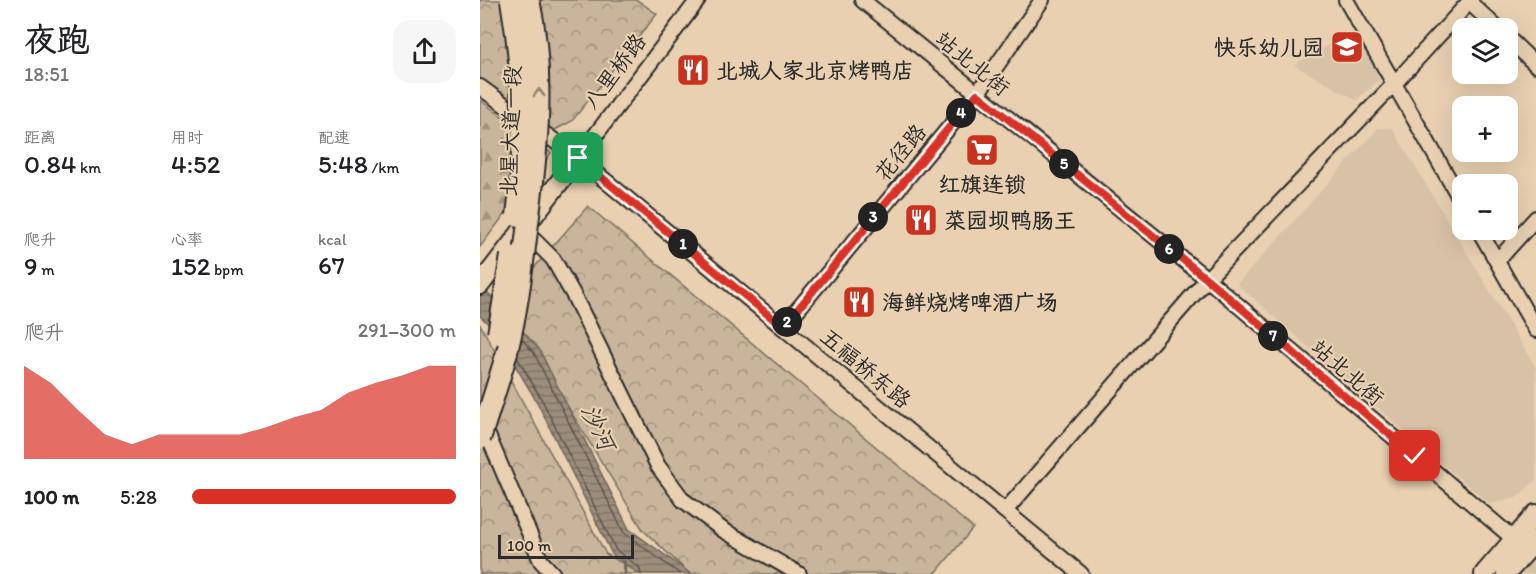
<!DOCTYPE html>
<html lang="zh">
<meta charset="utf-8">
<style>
:root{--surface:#fff;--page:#f6f6f6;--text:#202124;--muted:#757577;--accent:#d93025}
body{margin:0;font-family:Itim,"LXGW WenKai TC",sans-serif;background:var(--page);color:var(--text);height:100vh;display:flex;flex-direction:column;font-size:22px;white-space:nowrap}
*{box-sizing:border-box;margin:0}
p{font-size:20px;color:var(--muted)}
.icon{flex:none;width:33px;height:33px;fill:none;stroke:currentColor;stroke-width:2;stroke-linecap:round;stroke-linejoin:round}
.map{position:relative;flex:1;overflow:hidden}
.sheet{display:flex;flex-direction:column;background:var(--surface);width:480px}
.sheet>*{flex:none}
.buttons{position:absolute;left:972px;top:18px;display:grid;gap:12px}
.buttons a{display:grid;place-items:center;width:66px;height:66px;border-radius:12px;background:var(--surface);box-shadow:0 6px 24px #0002;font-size:30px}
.scale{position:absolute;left:18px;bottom:15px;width:136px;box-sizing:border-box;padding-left:6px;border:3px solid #2b2b2b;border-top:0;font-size:16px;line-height:21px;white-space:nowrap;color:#2b2b2b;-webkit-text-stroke:4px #e8d0b1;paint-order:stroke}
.pin{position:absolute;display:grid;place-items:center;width:51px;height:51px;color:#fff;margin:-26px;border-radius:12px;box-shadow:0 3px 9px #0006}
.km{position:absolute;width:30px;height:30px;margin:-15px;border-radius:50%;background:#222;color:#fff;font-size:16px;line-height:30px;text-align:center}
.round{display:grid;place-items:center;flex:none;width:63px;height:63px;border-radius:18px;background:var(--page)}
.headline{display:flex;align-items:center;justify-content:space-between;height:102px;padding:0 24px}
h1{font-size:33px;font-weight:600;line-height:45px}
.figures{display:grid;grid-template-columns:repeat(3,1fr);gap:9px;height:102px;padding:6px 24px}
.figures div{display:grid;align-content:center}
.figures b{font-size:26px;font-weight:600}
.figures small{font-size:16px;font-weight:400}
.figures p{font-size:16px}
.chart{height:168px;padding:12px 24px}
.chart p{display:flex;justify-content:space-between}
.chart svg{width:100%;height:108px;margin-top:6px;fill:var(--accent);opacity:.7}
ul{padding:0 24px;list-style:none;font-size:20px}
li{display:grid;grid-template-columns:96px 72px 1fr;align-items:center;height:45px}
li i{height:15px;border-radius:8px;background:var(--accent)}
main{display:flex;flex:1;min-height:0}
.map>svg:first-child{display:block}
.built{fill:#d8c2a6}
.forest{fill:url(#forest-firs);stroke:#7a7063;stroke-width:1.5}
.park{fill:url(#park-crowns);stroke:#7a7063;stroke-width:1.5}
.water{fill:url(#water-rules);stroke:#6f665c;stroke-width:1.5}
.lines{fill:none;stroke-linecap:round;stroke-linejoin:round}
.shore{stroke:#59534b;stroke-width:1.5}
.stream{stroke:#6f665c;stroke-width:3}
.minor-casing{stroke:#2b2b2b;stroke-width:18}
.major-casing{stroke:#2b2b2b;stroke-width:22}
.minor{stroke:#e8d0b1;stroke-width:14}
.major{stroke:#e8d0b1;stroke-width:18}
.highway-bridge-casing{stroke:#2b2b2b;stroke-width:24;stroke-linecap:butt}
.highway-bridge{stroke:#e8d0b1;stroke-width:20}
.oneway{stroke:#8a7e6e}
.route-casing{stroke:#fff;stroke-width:12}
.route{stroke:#d93025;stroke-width:8}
.labels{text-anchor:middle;stroke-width:4.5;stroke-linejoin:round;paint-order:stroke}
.poi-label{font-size:22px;font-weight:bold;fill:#2b2b2b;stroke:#e8d0b1;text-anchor:start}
.street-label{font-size:22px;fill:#2b2b2b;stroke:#e8d0b1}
.water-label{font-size:24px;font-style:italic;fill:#423f3b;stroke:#e8d0b1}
</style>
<main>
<section class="sheet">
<div class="headline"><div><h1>夜跑</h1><p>18:51</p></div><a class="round"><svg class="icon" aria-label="share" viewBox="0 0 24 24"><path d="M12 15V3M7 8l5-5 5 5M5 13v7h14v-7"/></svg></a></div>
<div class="figures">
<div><p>距离</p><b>0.84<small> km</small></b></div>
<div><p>用时</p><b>4:52</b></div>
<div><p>配速</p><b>5:48<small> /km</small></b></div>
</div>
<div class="figures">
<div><p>爬升</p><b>9<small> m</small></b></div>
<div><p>心率</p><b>152<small> bpm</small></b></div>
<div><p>kcal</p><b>67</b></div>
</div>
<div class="chart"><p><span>爬升</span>291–300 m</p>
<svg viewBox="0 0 160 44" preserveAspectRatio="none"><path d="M0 44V6L10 13L20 24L30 34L40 38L50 34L60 34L70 34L80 34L90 31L100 27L110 24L120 17L130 13L140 10L150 6L160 6V44z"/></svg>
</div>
<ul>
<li><b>100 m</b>5:28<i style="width:100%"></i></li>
</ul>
</section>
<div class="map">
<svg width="1056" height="574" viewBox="0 0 1056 574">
<defs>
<pattern id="forest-firs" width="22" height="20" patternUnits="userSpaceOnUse" patternTransform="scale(1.5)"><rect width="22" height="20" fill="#c9b59b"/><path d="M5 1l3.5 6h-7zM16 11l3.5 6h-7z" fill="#a3937f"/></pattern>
<pattern id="park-crowns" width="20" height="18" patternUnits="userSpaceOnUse" patternTransform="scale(1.5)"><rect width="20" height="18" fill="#c9b59b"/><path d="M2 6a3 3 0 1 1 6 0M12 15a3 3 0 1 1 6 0" fill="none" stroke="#a3937f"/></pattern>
<pattern id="water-rules" width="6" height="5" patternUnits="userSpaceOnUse" patternTransform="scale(1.5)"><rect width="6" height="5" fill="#9d8e7c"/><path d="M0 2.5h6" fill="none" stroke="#807466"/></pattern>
</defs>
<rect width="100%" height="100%" fill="#e8d0b1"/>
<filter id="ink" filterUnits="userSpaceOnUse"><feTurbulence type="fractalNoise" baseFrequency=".0167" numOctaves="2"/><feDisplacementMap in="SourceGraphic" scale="12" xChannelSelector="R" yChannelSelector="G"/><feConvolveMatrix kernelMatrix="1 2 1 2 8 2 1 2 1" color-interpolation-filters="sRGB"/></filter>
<g filter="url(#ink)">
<!-- built -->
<g class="built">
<path d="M877 29 904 76 876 100 814 65Z"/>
<path d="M898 128H912L1056 368V480L1036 498 1010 504 948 452 757 284Z"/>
<path d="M1056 552V574H1036Z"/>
</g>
<!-- forest -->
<path class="forest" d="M0 100 71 153 0 247Z"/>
<!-- park -->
<g class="park">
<path d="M0 0H157L177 14 92 121 73 131 0 78Z"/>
<path d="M108 206 493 528 455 574H210L163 530 24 302Z"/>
<path d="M0 324 126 554 161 574H0Z"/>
</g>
<!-- water -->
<path class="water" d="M0 284 59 349 149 529 211 574H159L132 554 57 402 13 328 0 316Z"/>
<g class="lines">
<!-- shore -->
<g class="shore">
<path d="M42 339 54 353 144 533 200 574"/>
<path d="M37 357 62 400 136 550 159 567 161 574"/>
</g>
<!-- stream -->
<path class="stream" d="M144 561 145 574"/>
<defs>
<g id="minor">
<path d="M382 0 727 279 1041 545"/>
<path d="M866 0 982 202"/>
<path d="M989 2 1017 28"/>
<path d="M1028 38 1056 65"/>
<path d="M0 87 98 158 601 574"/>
<path d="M98 158 218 0"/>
<path d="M43 229 73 259 93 294 178 466 203 500 243 530 319 574"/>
<path d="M999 230 1056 330"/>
<path d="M1017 261 1056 218"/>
<path d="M303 327 497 94 562 0"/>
<path d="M3 424 61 561 73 574"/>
<path d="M525 511 727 279 914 84 991 0"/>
</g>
<g id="major">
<path d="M0 285 98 158"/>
<path d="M1004 574 1056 514"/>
<path d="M1026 574 1056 540"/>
</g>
</defs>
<!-- minor casing -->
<use href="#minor" class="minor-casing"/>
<!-- major casing -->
<use href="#major" class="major-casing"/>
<!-- minor -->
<use href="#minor" class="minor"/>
<!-- major -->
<use href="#major" class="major"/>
<defs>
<g id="highway-bridge">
<path d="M31 0C43 70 46 144 37 216"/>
<path d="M18 334 31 256"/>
<path d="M0 439C9 410 19 381 27 352 37 312 42 271 47 231 57 155 66 76 49 0"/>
</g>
</defs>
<!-- highway-bridge casing -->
<use href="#highway-bridge" class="highway-bridge-casing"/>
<!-- highway-bridge -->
<use href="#highway-bridge" class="highway-bridge"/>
</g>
<!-- one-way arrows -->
<defs><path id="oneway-chevron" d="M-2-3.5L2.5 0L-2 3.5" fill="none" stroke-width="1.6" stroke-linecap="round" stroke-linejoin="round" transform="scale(1.5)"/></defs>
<use class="oneway" href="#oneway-chevron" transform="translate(59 93) rotate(-91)"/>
</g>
<g class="lines" filter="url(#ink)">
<defs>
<path id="route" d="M98 158 303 327 497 94 727 279 935 456"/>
</defs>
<!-- route casing -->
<use href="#route" class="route-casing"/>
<!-- route -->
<use href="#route" class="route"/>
</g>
<!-- icons -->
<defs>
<symbol id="school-square" viewBox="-11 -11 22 22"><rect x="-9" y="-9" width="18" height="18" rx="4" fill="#c8321e" stroke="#e8d0b1"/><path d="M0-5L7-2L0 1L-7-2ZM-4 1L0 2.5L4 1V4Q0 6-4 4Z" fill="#fff"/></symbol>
<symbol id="restaurant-square" viewBox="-11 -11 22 22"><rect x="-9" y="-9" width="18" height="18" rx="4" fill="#c8321e" stroke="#e8d0b1"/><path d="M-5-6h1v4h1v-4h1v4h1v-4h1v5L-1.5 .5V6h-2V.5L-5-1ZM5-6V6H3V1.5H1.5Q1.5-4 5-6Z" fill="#fff"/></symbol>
<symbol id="supermarket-square" viewBox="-11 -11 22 22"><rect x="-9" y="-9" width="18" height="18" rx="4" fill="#c8321e" stroke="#e8d0b1"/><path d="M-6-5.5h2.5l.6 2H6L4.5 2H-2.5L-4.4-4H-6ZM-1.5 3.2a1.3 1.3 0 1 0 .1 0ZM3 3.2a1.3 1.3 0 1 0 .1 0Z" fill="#fff"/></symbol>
</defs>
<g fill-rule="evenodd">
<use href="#school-square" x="848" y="28" width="38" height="38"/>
<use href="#restaurant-square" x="194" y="51" width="38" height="38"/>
<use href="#supermarket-square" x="483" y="131" width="38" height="38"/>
<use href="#restaurant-square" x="422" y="201" width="38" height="38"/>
<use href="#restaurant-square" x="360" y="283" width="38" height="38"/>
</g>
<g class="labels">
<!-- poi labels -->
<g class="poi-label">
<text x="844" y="55" text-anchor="end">快乐幼儿园</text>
<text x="236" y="78">北城人家北京烤鸭店</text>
<text x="502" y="192" text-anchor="middle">红旗连锁</text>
<text x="464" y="228">菜园坝鸭肠王</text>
<text x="402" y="310">海鲜烧烤啤酒广场</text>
</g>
<!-- street labels -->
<g class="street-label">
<text transform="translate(493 63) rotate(39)" y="8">站北北街</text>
<text transform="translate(134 71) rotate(-53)" y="8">八里桥路</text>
<text transform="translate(30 131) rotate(-88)" y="8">北星大道一段</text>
<text transform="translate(420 152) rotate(-50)" y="8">花径路</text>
<text transform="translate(386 368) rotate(40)" y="8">五福桥东路</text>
<text transform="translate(868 372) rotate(41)" y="8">站北北街</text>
</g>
<!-- water labels -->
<g class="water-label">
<text transform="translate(118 427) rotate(65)" y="8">沙河</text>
</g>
</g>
</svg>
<div class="buttons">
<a><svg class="icon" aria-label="layers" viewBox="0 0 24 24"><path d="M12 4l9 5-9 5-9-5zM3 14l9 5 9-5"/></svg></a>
<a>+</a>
<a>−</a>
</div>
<div class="scale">100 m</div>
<div class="pin" style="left:98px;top:158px;background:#1e9e55"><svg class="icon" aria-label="arrive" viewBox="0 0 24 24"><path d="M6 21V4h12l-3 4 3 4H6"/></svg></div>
<div class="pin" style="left:935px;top:456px;background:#d93025"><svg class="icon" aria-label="check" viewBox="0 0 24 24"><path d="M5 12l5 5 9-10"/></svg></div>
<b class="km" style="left:203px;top:244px">1</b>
<b class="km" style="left:307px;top:322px">2</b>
<b class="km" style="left:393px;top:217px">3</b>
<b class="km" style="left:481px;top:113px">4</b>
<b class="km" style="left:584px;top:164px">5</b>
<b class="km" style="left:689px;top:249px">6</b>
<b class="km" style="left:793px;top:336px">7</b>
</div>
</main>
